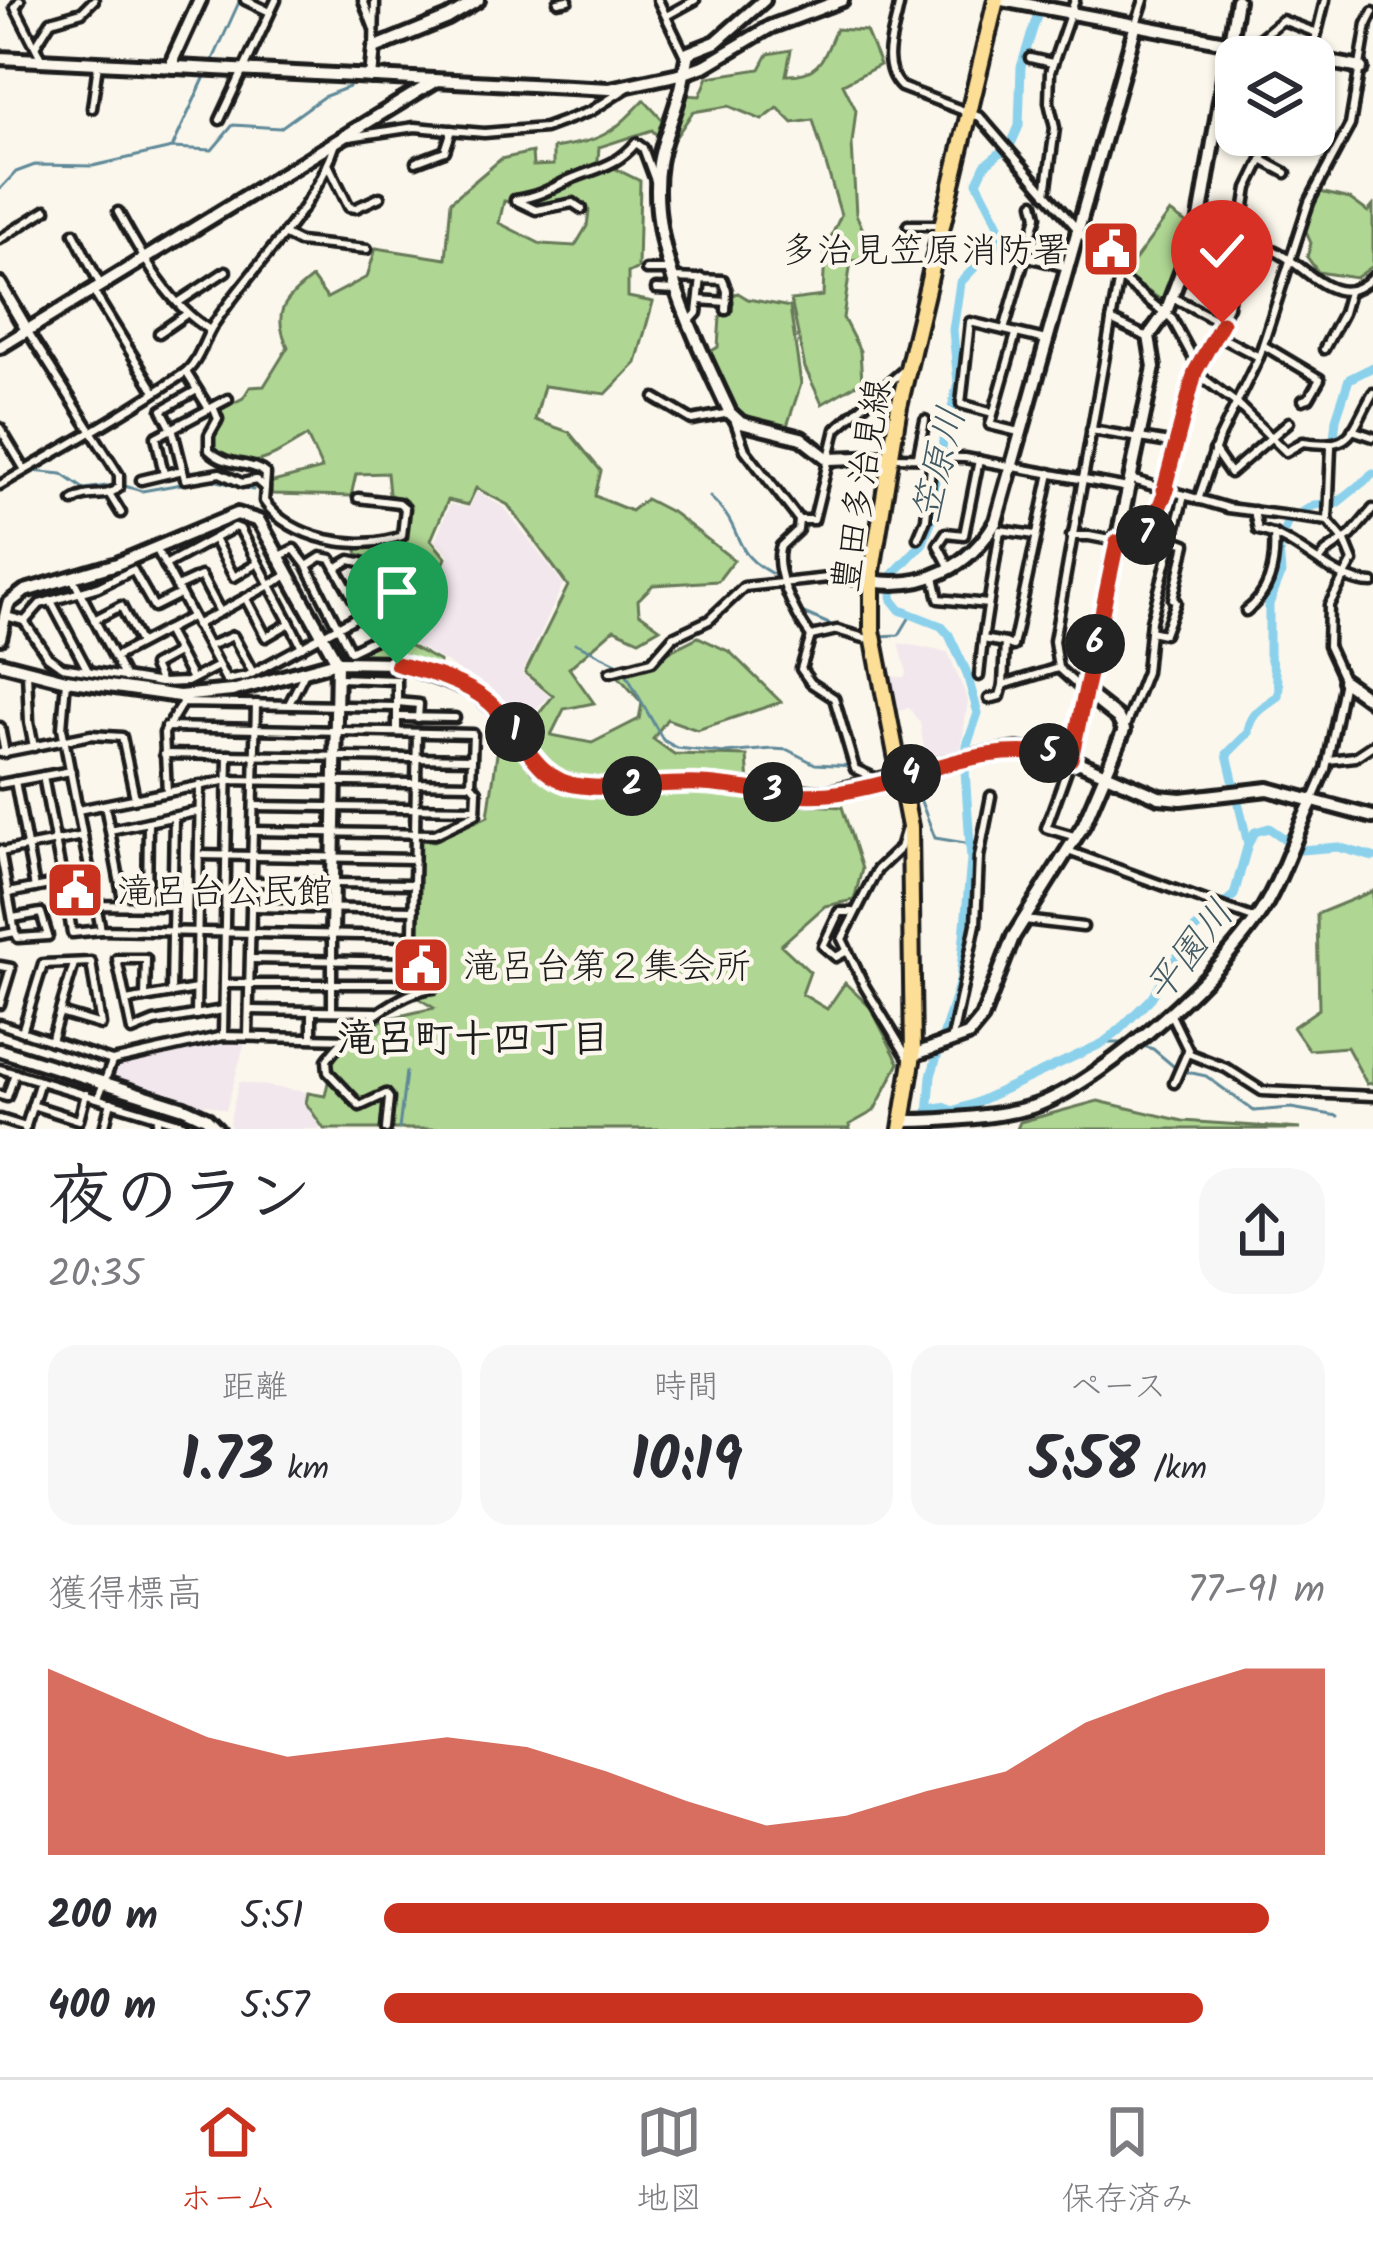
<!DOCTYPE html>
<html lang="ja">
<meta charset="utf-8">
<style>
:root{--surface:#fff;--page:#f7f7f7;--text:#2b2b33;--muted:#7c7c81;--line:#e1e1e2;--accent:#c8321e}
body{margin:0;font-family:Kalam,"Klee One",sans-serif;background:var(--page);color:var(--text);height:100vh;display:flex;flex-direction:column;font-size:45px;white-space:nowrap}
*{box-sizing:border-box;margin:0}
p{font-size:39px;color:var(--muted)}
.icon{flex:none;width:66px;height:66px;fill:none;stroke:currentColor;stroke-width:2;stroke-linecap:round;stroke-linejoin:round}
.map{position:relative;height:1129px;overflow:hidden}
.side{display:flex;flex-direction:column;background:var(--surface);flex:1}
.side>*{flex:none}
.tools{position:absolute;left:1215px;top:36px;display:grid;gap:24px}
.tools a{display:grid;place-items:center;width:120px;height:120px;border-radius:24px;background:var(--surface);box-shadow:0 3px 9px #0004;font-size:60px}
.pin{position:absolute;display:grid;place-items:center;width:102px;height:102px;color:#fff;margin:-123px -51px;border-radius:50% 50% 50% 0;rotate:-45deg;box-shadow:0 0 12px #0007}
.pin .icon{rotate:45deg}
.km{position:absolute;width:60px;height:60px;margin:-30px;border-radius:50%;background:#222;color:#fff;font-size:33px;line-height:60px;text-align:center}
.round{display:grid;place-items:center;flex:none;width:126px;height:126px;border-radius:36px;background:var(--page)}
.overview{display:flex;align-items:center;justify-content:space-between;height:204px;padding:0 48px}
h1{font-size:66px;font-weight:600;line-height:90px}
.figures{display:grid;grid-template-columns:repeat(3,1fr);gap:18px;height:204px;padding:12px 48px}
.figures div{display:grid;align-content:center;border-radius:30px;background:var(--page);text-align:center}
.figures b{font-size:60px;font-weight:600}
.figures small{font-size:33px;font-weight:400}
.figures p{font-size:33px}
.chart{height:336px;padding:24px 48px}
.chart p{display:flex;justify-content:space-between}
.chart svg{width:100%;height:216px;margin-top:12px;fill:var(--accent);opacity:.7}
ul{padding:0 48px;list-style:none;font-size:39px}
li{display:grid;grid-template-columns:192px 144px 1fr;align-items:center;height:90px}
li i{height:30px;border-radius:15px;background:var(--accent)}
.dock{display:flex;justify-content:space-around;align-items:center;height:168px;border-top:3px solid var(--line);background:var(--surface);font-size:33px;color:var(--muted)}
.dock a{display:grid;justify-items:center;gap:6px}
.dock .active{color:var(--accent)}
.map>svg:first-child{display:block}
.built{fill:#f2e7ed}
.green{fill:#afd693;stroke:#667958;stroke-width:3;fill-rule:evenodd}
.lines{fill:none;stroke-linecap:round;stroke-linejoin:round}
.stream{stroke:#5f8999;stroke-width:3}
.river{stroke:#8bd1ec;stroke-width:9}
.street-casing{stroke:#1c1c1c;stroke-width:15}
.secondary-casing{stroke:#1c1c1c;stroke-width:20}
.primary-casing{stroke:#1c1c1c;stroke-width:22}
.street{stroke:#fbf7ec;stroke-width:6}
.secondary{stroke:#fbf7ec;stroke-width:10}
.primary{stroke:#fdde96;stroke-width:14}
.route-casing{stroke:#fff;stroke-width:24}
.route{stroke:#c8321e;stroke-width:15}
.labels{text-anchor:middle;stroke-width:9;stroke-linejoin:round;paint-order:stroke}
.poi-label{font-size:36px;fill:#1c1c1c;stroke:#fbf7ec;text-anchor:start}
.street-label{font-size:36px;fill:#1c1c1c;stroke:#fbf7ec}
.water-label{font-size:39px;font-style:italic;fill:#435b65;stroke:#fbf7ec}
.neighbourhood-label{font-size:39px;font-weight:bold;fill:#1c1c1c;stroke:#fbf7ec}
</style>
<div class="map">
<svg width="1373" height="1129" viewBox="0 0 1373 1129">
<rect width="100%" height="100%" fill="#fbf7ec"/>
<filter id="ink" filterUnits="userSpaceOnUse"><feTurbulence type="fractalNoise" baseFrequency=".00833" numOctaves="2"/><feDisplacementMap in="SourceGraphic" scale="24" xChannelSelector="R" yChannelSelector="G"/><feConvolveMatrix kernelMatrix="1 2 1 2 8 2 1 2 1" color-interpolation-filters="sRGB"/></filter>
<g filter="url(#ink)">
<!-- built -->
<g class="built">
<path d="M477 492 505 508 563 584 522 674 549 696 520 728 495 700 448 663 412 644 450 555 435 541 450 504 469 508Z"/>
<path d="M899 643 948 652 968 700 960 756 927 766 920 723 909 708 892 713 884 676 904 677 907 673Z"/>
<path d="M246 1039 226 1110 206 1104 204 1109 110 1075 122 1061Z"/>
<path d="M239 1082 307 1092 305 1103 321 1129H232L229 1123Z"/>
</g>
<!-- green -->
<g class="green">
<path d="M836 29 866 31 880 65 843 84 856 110 852 144 856 214 876 259 851 261 843 318 860 351 862 381 822 404 805 368 791 300 823 296 825 250 841 215 813 120 793 123 778 108 762 120 729 106 693 112 668 148 652 130 599 147 598 160 640 181 638 268 628 273V297L653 302 636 363 606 394 544 386 535 420 569 432 601 471 595 496 631 511 646 499 675 514 734 560 718 581 653 585 638 600 639 613 660 628 639 640 614 629 569 668 594 703 564 709 551 735 592 743 639 719 642 703 619 677 698 637 730 652 781 702 697 730 667 719 653 739 674 754 747 756 750 801 842 807 862 869 854 900 825 906 781 945 810 972 802 994 827 1009 845 983 871 1008 899 1063 874 1111 849 1125 850 1129H324L306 1103 308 1093 325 1096 334 1055 382 1020 434 1008 415 996 416 840 434 841 488 816 500 733 523 734 553 696 525 673 568 586 508 505 476 488 468 505 448 500 431 540 446 558 409 645 439 661 438 671 408 660 353 654 399 631 423 577 358 554 356 547 405 542 409 505 389 494 387 473 356 474 351 496 272 494 269 483 322 469 307 436C270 458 256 472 214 453L210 441 222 425 218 411 243 398 250 387 264 386 288 347C271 311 285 300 312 278L327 298 367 277 376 248 446 259 451 201 501 159 532 152 533 166 553 165V148C602 140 610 136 644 100L666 124 684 95 700 96 708 77 760 69 768 54 791 50 786 75C820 76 824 57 836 29ZM574 200 589 211 587 226 575 246 541 244 499 223 504 201 538 207Z"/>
<path d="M1320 192 1350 199 1368 212 1373 206V266L1356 278 1318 272 1307 257 1311 243 1305 230Z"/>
<path d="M1170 212 1186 223 1190 236 1164 302 1124 275Z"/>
<path d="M738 293 748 299 790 307 801 384 787 426 783 428C724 415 730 405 708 353L718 347 720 317 726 312 730 296Z"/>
<path d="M1373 891V1083L1367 1084 1347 1047 1309 1050 1293 1027 1319 1009 1317 914Z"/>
<path d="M1098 1101 1183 1121 1301 1129H1017L1020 1122Z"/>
</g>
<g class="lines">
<!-- stream -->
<g class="stream">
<path d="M211 64 240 0"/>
<path d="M173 146 207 72"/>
<path d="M0 189 16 172 35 165 93 166 172 148 212 150 233 125 280 128 323 97 349 87"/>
<path d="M32 471 62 474 84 489 114 485"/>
<path d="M121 485 142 491 210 479 253 490"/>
<path d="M710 497C749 532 726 553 779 577"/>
<path d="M797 610 836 627"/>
<path d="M879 636 899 635 911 615"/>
<path d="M575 643 621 665 663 740 677 748 725 753 773 749 788 750 815 764 854 766"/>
<path d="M910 784 917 791 935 838 971 844"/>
<path d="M1103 1043H1130"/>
<path d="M1140 1045 1153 1049 1178 1070 1206 1076 1254 1111 1291 1108 1338 1116"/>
<path d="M399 1129 406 1072"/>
</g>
<!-- river -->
<g class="river">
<path d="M1333 449 1336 419 1349 379 1373 367"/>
<path d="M1248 844 1255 832 1269 828 1301 850 1338 847 1373 857"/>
<path d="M929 1108 944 1107 953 1111 973 1104 1103 1043 1118 1031 1151 998 1194 930 1234 895 1248 844 1227 754 1248 733C1249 714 1263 707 1278 696L1279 686 1269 654V604L1281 574 1279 547 1287 522 1314 505 1337 503 1373 474"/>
<path d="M927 1129 931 1076 960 981 971 860 965 770 967 745 978 713 966 671 949 635 941 626 900 610 892 600 893 574 923 543 931 522 936 471 958 383 953 330 960 283 996 245 999 234 998 223 977 182 985 165 1011 144 1019 126 1021 67 1042 0"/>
</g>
<defs>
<g id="street">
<path d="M20 0 15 7 42 60"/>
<path d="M245 0 270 12"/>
<path d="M363 0 374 29"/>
<path d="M658 0 685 56"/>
<path d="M900 0C896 30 877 63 901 87L980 117 1119 277 1172 319 1198 367"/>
<path d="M558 2 568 0"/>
<path d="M668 15 695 0"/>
<path d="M1136 24 1144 0"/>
<path d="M1253 44 1282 20 1317 33"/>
<path d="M36 45 51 21 82 12 94 0"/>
<path d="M374 48 375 0"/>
<path d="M1311 57 1325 0"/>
<path d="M1030 58 1052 63"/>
<path d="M92 108 98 64"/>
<path d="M220 120 276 0"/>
<path d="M349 137 415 127 484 133 545 128 591 111 627 88"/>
<path d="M1262 160 1286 173"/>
<path d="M416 162 445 151 452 130"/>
<path d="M328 164 349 207 356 208 380 197"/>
<path d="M1046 194 1055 128 1049 102 1050 72 1075 0"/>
<path d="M582 209 573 203 536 210 515 200C538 196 547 191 569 180 596 168 616 167 636 143L643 148 657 186"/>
<path d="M118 212C141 254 168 305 210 330"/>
<path d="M908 225H941"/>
<path d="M74 233 101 286"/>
<path d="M1196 233C1220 239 1250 240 1273 250 1307 264 1335 315 1373 277"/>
<path d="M285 235 299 242 367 249"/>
<path d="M0 239 46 210"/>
<path d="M1025 256 1066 267"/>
<path d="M646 270H669"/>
<path d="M674 278 723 280 727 291 726 310"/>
<path d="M656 289 676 290"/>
<path d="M93 291 154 390"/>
<path d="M1172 297 1222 323"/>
<path d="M699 300 727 302"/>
<path d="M179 302 226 271"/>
<path d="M1111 320 1149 338"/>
<path d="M688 323 697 313 701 278"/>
<path d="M27 330 119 475V487C107 500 87 490 73 501"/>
<path d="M1004 330 1037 216 1034 203"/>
<path d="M159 333 185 315"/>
<path d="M1016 334 990 425 1019 432"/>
<path d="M1217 335 1259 357"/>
<path d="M1263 345 1320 379 1309 398 1303 400"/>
<path d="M1324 349 1343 313 1349 292"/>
<path d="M186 372 209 409"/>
<path d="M1195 372 1236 403 1286 452 1303 442C1354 450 1350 433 1373 393"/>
<path d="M197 390 162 410 173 431 185 479 220 473 242 483 256 480 265 488"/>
<path d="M655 398 692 420 730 413"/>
<path d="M214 409 218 419 209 435V450C229 469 250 460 266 474L264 501C290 540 359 552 402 536L405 508 399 503 358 498"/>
<path d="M993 413 961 404 970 322 1046 340"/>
<path d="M734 419 745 450 799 520"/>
<path d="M0 428 25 470"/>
<path d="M1091 430 1176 444"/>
<path d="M1352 430 1373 437"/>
<path d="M1214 450 1230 473 1289 422"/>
<path d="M918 455 925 420"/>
<path d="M893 457 965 458 1128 488"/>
<path d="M164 474 156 437 228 399"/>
<path d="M1130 479 1228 508 1328 521 1345 541 1353 561 1329 605 1328 646 1344 681 1326 769 1313 799"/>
<path d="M141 480 183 470"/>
<path d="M0 485C61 449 125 414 183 374 198 364 203 342 212 327 252 265 313 215 336 143"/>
<path d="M1164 490 1195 372 1228 306 1248 188 1274 135"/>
<path d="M110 495 121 513"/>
<path d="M1198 500 1218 441 1259 357 1309 202 1350 125 1367 24 1373 12"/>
<path d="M1254 511 1258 530C1300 538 1331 583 1373 583"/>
<path d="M799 520H814L836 429 904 370"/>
<path d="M799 520 798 530 781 546C772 570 796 616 811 636"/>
<path d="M1328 521 1331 447"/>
<path d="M1035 535 1000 530 983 639 1005 643 1003 685 1058 668"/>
<path d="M1071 536H1089L1167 551"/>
<path d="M918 538 926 519 932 456"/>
<path d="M214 539 234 577 258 563"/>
<path d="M1141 546 1167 491"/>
<path d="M157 550 226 680 247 676 386 601"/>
<path d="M280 556 294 549 307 566 321 557 331 559 336 568 350 560 365 563 397 628 350 651 307 566"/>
<path d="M1320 560 1326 552 1351 535 1373 509"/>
<path d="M165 565 235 527 240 529 290 623"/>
<path d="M949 566 938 545 946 533 964 535 979 460"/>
<path d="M336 568 362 614"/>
<path d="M934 577 939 599 988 604"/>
<path d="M73 579 125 678"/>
<path d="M177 587 201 576 220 612"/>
<path d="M246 599 266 637 290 623 302 647"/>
<path d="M51 601 88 671"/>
<path d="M1246 611C1271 593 1276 563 1274 534"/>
<path d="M6 616 24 621 48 657 62 667 161 683 187 682 218 666"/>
<path d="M94 620 121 606 140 643"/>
<path d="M25 621 40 604 98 587 133 570 154 607 180 594"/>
<path d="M196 625 288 575"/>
<path d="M166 630 192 679"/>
<path d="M1150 631 1164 634 1176 602 1173 599 1186 544 1172 539"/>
<path d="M811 636 801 669 811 683 834 698 855 769 875 778"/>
<path d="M811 636 837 630 871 640"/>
<path d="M1005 643 1013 646 1050 473"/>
<path d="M209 646 233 636 253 673"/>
<path d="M115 657 191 617"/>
<path d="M27 671 29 722 34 747"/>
<path d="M610 672 652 661 673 637 709 620 744 587 828 578 869 581"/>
<path d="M979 676 983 639"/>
<path d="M339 678 397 680V732"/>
<path d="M66 680 62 728 101 930 413 936"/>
<path d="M161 683 153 666 177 653"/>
<path d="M989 699 1000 696 1003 685"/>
<path d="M397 702 419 704 418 718"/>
<path d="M289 704 306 670"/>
<path d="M399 717 455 718"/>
<path d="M0 727 5 753"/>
<path d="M166 727 473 734 471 784 477 791 476 814 435 834 254 831"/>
<path d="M1124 729 1146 672 1151 621 1184 496"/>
<path d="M0 753 91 735 122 737 135 798"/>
<path d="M164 754 472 759"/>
<path d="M1328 760 1355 757 1373 745"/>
<path d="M43 776 63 882"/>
<path d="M15 781 35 888"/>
<path d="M0 784 71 771"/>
<path d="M167 792 164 733 182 703 397 707"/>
<path d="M105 805 124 905"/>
<path d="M255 806 476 809"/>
<path d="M78 810 228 780 471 784"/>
<path d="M110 830 200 811"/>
<path d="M905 831 900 848 877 870 842 939 865 987 910 1061"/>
<path d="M1077 837 1046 828 1071 759 1085 692 1058 668 1054 641 1119 277"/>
<path d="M0 850 15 932 0 935"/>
<path d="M1068 851 1253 918"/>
<path d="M0 852 83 836"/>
<path d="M199 855 414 859"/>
<path d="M253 882 414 884"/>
<path d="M8 893 91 877"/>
<path d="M147 906 148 822"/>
<path d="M253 907 414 910"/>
<path d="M13 918 41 913 48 936 18 938 15 932"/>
<path d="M1025 920 1083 927"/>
<path d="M101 930 72 933 68 908 86 905 172 906"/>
<path d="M847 951 836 957 823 946 839 912H852"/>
<path d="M251 959 413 962"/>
<path d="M0 966 11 968 0 1004"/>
<path d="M224 984H412L417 733"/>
<path d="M171 993 174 817"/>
<path d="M145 998 146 959H117L132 1031 154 1022 223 1010"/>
<path d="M126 1001 196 989"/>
<path d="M251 1010 376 1012"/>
<path d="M332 1011V934"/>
<path d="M196 1015 200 785"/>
<path d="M1171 1015 1190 1054 1226 1068 1262 1091 1373 1096"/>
<path d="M0 1024 112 1061 223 1036 349 1039"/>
<path d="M22 1032 43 964 91 962 101 1025 60 1013"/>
<path d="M248 1035 256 704"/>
<path d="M223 1036 228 755"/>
<path d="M312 1036V1011"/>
<path d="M952 1038 976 924 979 857 991 796"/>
<path d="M51 1041 74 964"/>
<path d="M0 1069 183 1124 182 1129"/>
<path d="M1174 1083 1188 1051"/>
<path d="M0 1095 7 1097 15 1073"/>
<path d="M98 1098 112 1062"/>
<path d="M32 1105 79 1120 86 1094"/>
<path d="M0 1119 26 1127"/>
<path d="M25 1129 40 1081"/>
<path d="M104 1129 111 1102"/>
<path d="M155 1129 159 1117"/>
<path d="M386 1129 389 1098 386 1094 360 1106 328 1072 327 1060C345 1034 402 990 434 988"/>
</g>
<g id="secondary">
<path d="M764 0 716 42 688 53 684 73 706 65 770 27 842 0"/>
<path d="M1002 0 1305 57"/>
<path d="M0 58 610 89 684 73C680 105 664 132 659 163 646 244 697 342 730 413L741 423 801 438 828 459 890 457"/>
<path d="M1314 59 1361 68"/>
<path d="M173 67V59L200 0"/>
<path d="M371 77 374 48 448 18 478 0"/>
<path d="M0 284 27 330"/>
<path d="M0 347 435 81"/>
<path d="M871 581C924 590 970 567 996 521L1135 28"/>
<path d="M0 638 8 604 25 591 117 564 237 514 259 521 337 662 332 934"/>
<path d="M0 663 66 680 179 696 232 691 337 662 397 663 472 690 503 715 538 766 551 776 582 787 699 784 825 794 975 756 1018 750 1071 759 1159 797 1181 799 1268 789 1373 817"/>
<path d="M1344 681 1373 702"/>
<path d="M0 1050 184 1108 206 1118 217 1129"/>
<path d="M913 1055 968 1035 982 1018 1013 937 1084 824 1124 730 1118 718 1085 692 1154 367 1149 336 1166 312 1199 225 1237 0"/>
<path d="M904 1121C939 1121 1007 1117 1040 1104 1107 1078 1227 969 1264 907 1284 874 1295 834 1313 799"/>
</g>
<path id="primary" d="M901 1129 913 1055 910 827 872 630V571L899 406 996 0"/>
</defs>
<!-- street casing -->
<use href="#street" class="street-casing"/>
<!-- secondary casing -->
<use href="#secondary" class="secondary-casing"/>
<!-- primary casing -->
<use href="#primary" class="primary-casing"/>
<!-- street -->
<use href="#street" class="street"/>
<!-- secondary -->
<use href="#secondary" class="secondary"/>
<!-- primary -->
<use href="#primary" class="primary"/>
</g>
</g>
<g class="lines" filter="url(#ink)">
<defs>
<path id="route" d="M397 664C428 672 464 681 489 702 522 730 532 781 581 786 620 791 661 782 701 784 743 786 786 798 829 794 918 784 977 735 1071 759L1117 542 1141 546 1167 490H1164L1195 372 1222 323"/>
</defs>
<!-- route casing -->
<use href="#route" class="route-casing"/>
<!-- route -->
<use href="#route" class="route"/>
</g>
<!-- icons -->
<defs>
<symbol id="civic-square" viewBox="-11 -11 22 22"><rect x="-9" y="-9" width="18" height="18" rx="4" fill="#c8321e" stroke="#fbf7ec"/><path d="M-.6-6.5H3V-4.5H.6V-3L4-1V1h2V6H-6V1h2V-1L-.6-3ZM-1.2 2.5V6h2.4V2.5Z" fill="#fff"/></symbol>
</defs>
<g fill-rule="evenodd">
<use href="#civic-square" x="1078" y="216" width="66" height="66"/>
<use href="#civic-square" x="42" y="857" width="66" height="66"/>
<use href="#civic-square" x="388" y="932" width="66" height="66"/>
</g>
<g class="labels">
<!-- poi labels -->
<g class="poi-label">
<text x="1069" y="262" text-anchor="end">多治見笠原消防署</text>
<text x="117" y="903">滝呂台公民館</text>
<text x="463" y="978">滝呂台第２集会所</text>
</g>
<!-- street labels -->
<g class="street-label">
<text transform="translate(860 485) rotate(-81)" y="13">豊田多治見線</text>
</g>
<!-- water labels -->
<g class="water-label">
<text transform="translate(937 464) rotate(-76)" y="14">笠原川</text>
<text transform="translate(1188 950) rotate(-52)" y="14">平園川</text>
</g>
<!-- neighbourhood labels -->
<g class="neighbourhood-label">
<text x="473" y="1051">滝呂町十四丁目</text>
</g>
</g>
</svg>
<div class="tools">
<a><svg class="icon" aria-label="layers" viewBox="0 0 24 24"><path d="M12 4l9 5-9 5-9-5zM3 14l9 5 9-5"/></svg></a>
</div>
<div class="pin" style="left:397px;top:664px;background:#1e9e55"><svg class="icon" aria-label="arrive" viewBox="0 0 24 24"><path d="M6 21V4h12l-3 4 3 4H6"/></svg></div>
<div class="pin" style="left:1222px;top:323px;background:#d93025"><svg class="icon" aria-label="check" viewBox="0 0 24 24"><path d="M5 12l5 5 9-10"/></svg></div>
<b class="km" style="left:515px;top:732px">1</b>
<b class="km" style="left:632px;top:786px">2</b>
<b class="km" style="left:773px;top:792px">3</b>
<b class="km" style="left:911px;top:774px">4</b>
<b class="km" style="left:1049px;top:753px">5</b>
<b class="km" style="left:1095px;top:644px">6</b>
<b class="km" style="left:1146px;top:535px">7</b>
</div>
<section class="side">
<div class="overview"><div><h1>夜のラン</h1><p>20:35</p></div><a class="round"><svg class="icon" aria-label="share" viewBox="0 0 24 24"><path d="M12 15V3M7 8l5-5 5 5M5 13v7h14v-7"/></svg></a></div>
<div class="figures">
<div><p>距離</p><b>1.73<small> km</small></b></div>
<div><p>時間</p><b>10:19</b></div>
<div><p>ペース</p><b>5:58<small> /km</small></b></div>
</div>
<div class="chart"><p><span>獲得標高</span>77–91 m</p>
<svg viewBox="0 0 160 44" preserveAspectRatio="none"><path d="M0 44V6L10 13L20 20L30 24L40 22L50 20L60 22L70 27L80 33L90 38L100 36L110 31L120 27L130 17L140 11L150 6L160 6V44z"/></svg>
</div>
<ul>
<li><b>200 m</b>5:51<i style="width:94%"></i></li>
<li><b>400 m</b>5:57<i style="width:87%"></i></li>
</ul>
</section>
<nav class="dock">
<a class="active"><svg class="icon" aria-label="home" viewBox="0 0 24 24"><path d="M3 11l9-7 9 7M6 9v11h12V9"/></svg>ホーム</a>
<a><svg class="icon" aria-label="map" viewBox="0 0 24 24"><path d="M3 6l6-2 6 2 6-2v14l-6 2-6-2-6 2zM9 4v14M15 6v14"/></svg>地図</a>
<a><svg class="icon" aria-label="saved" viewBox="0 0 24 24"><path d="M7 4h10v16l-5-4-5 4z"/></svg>保存済み</a>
</nav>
